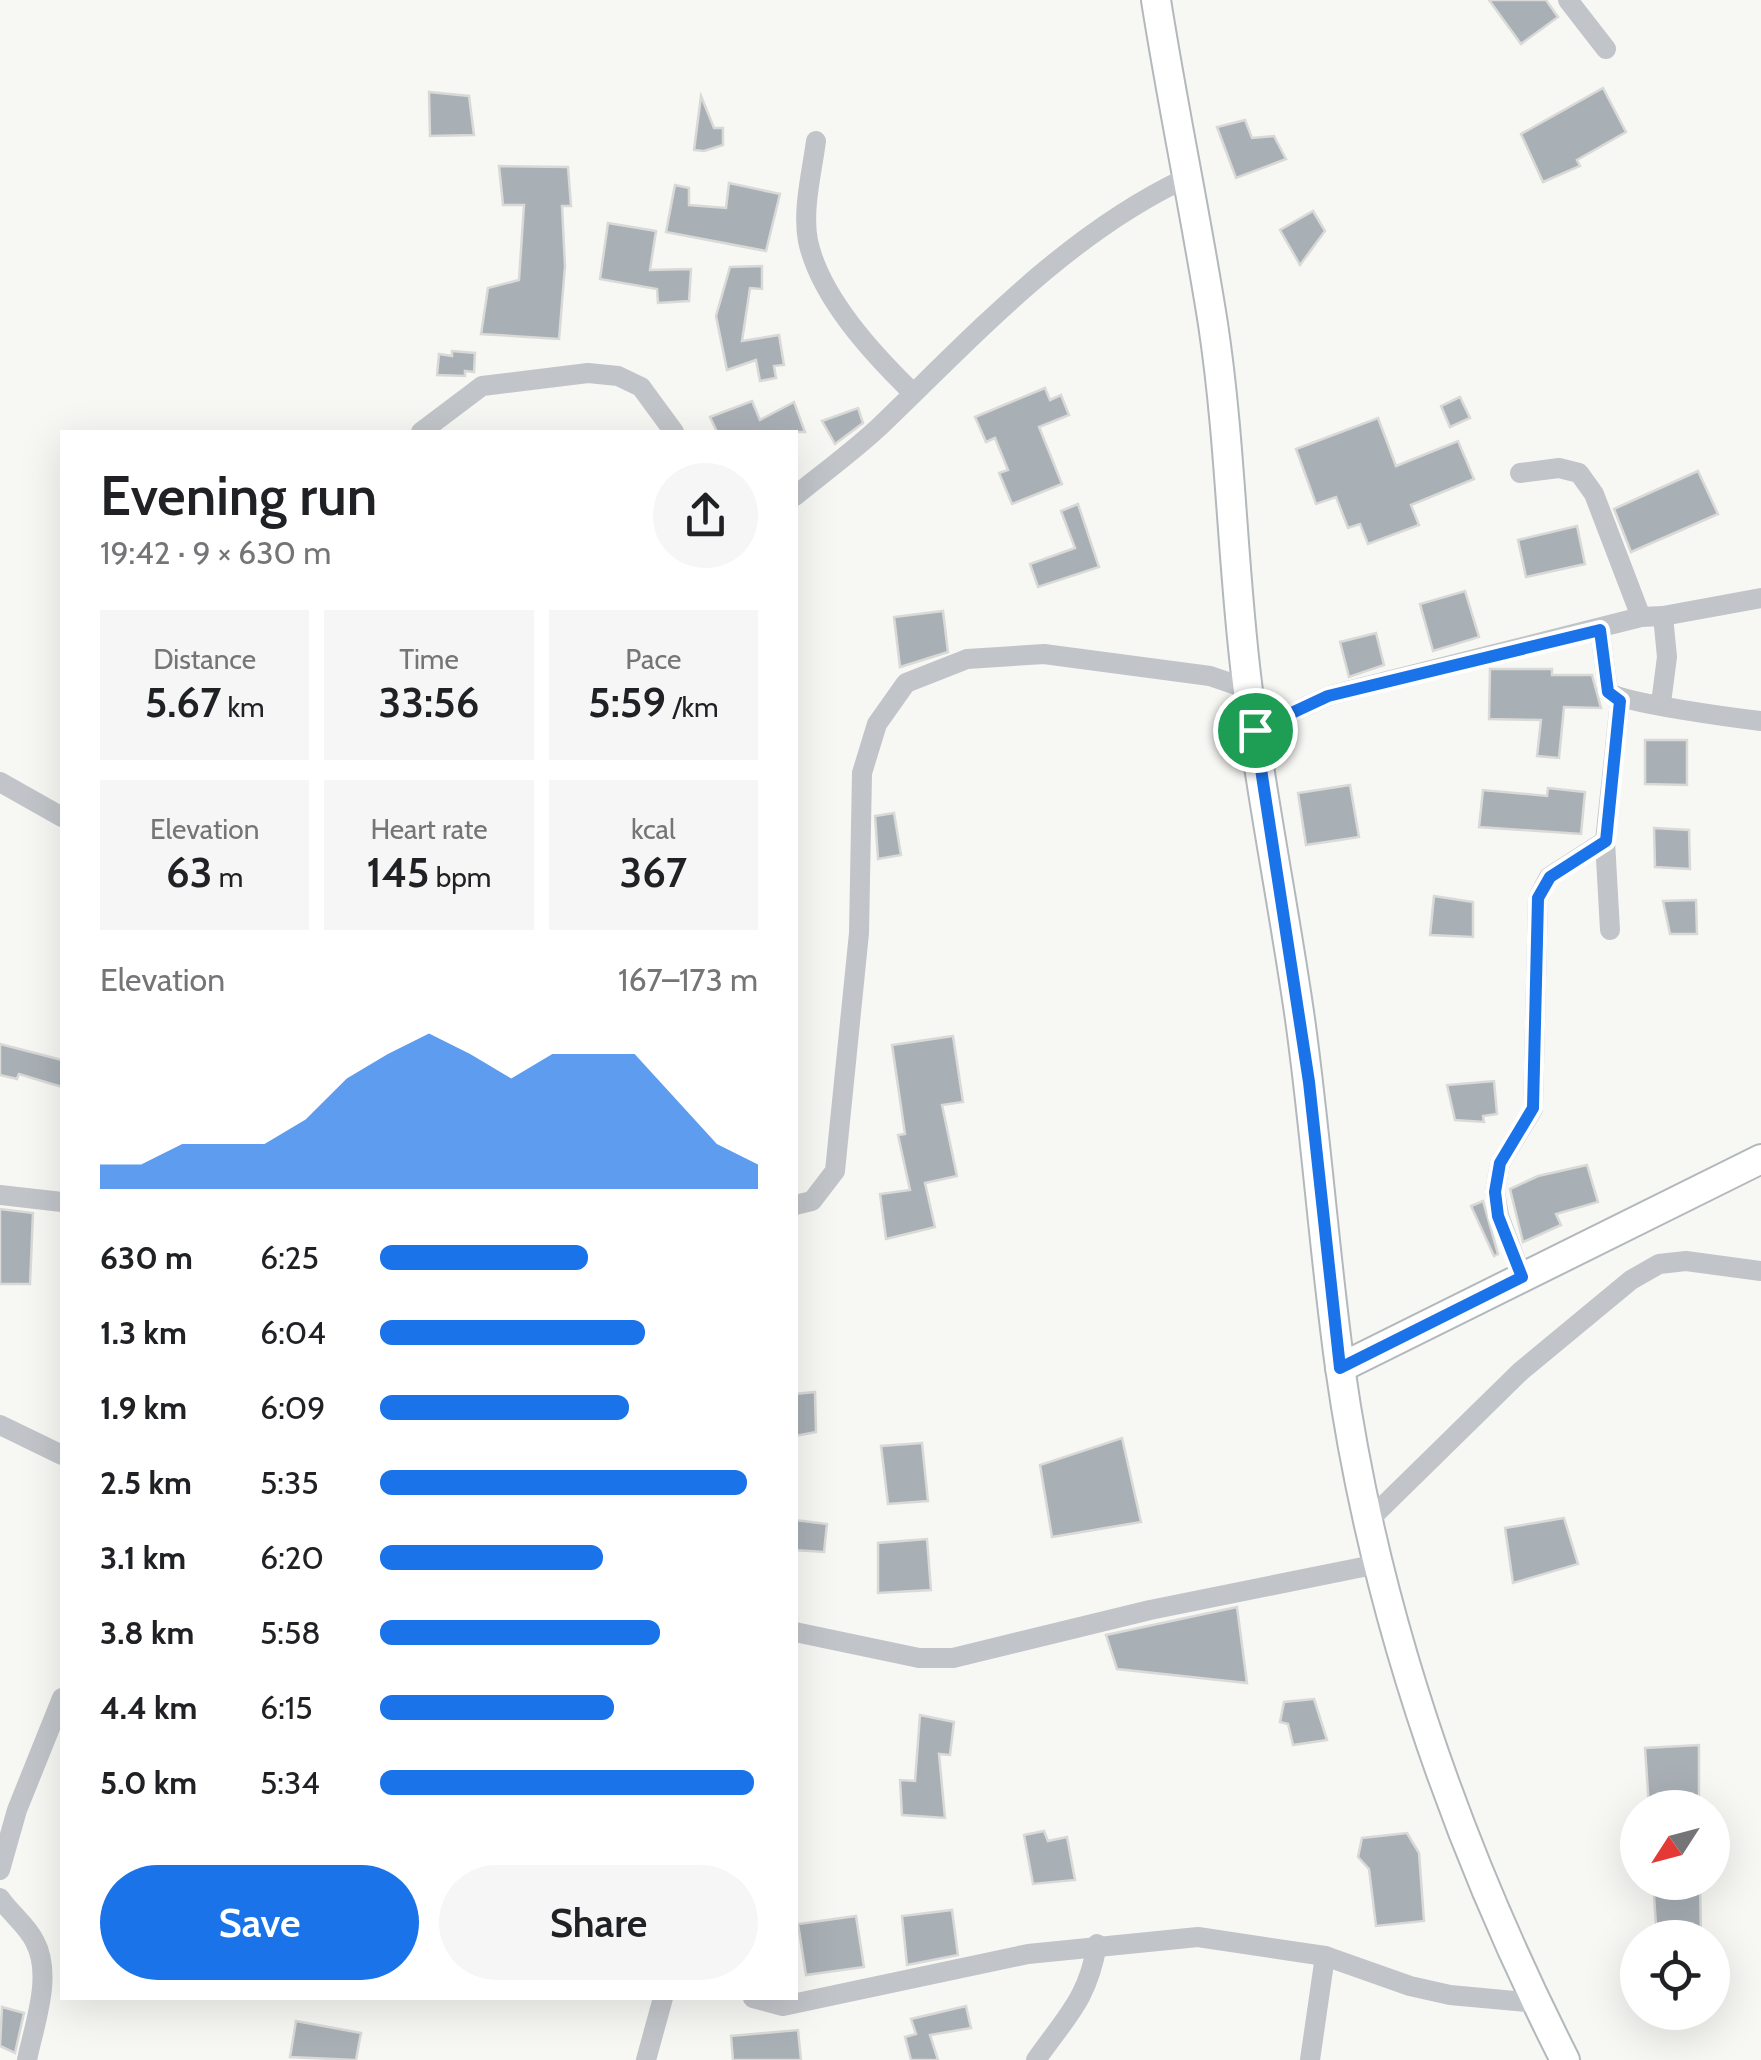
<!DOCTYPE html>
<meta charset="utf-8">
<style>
:root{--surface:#fff;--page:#f6f6f6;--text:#202124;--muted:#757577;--accent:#1a73e8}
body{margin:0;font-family:Cabin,sans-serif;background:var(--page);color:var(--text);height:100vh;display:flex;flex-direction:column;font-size:38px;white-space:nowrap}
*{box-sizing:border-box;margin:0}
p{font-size:32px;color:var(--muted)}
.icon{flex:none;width:55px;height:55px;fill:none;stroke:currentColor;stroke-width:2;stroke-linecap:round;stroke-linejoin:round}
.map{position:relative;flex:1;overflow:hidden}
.details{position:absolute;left:60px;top:430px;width:738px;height:1570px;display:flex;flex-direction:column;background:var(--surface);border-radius:0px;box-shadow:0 10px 40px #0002}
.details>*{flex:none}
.needle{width:65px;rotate:234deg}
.tools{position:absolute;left:1620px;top:1790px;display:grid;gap:20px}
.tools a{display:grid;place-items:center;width:110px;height:110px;border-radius:50%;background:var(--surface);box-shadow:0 10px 40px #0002;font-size:50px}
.pin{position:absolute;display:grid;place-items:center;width:85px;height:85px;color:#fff;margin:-42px;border:5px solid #fff;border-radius:50%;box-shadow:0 2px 10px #0007}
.round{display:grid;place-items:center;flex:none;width:105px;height:105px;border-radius:52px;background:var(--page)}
.head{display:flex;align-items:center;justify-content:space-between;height:170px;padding:0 40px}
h1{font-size:55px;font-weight:600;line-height:75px}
.metrics{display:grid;grid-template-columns:repeat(3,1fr);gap:15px;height:170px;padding:10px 40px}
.metrics div{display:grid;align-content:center;border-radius:0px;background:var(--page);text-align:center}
.metrics b{font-size:42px;font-weight:600}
.metrics small{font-size:28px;font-weight:400}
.metrics p{font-size:28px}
.chart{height:280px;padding:20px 40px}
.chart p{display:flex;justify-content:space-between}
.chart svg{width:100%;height:180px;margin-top:10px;fill:var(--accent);opacity:.7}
.button{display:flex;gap:20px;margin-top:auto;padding:20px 40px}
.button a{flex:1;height:115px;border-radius:60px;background:var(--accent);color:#fff;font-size:40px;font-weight:600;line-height:115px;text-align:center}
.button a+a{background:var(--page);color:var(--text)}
ul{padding:0 40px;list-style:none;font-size:32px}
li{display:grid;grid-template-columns:160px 120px 1fr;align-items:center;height:75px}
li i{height:25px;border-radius:12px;background:var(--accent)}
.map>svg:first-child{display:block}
.building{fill:#a8afb5;stroke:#d9d9d7;stroke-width:2.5}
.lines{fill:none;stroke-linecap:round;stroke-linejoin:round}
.secondary-casing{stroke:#b3b8bc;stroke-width:32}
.street{stroke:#c1c4c8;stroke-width:20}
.secondary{stroke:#fff;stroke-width:28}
.route-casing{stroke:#fff;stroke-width:20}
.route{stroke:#1a73e8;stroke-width:12}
</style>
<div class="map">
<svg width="1761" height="2060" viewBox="0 0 1761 2060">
<rect width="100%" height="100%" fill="#f7f7f4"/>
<!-- building -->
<g class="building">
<path d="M1489 0H1546L1558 17 1521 44Z"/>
<path d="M1603 88 1626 132 1577 160 1580 166 1543 182 1521 134Z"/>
<path d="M429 92 469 96 474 135 430 136Z"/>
<path d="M701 96 714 128H723V145L704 151 694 150Z"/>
<path d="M1245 120 1252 138 1274 136 1286 159 1236 178 1217 127Z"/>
<path d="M499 166 568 167 571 206H562L565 266 559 339 481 334 488 288 519 280 524 205H503Z"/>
<path d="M729 183 780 194 766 251 666 232 675 185 689 188V205L726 208Z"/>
<path d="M1313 211 1325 231 1300 265 1280 230Z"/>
<path d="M608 223 656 231 650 270 691 269 689 301 658 303 657 289 600 279Z"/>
<path d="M762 266V289L750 288 742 341 779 335 784 365 774 366 776 378 760 381 756 360 727 370 716 316 730 267Z"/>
<path d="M452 351 475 353 474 372 465 371V376L437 375 439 354 452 356Z"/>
<path d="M1045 388 1050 400 1061 395 1069 415 1039 427 1062 484 1012 504 999 473 1008 470 995 438 986 442 975 417Z"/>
<path d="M1460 397 1470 418 1450 427 1441 406Z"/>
<path d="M752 401 760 420 794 402 805 432H717L710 417Z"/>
<path d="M858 408 863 423 835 444 822 421Z"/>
<path d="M1378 418 1396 466 1458 441 1474 479 1411 505 1419 525 1368 544 1360 524 1348 528 1336 497 1316 504 1296 449Z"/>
<path d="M1698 471 1718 514 1631 552 1614 509Z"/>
<path d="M1078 504 1099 567 1038 587 1030 564 1075 548 1061 511Z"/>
<path d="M1577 526 1585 564 1526 577 1518 540Z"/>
<path d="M1465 591 1479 637 1433 651 1420 604Z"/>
<path d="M943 611 948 652 900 667 894 617Z"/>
<path d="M1376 633 1384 665 1349 677 1340 642Z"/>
<path d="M1490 669H1552V675H1592L1601 708 1564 707 1559 758 1537 756 1541 720 1489 719Z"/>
<path d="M1645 740H1687V785L1645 784Z"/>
<path d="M1350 785 1359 837 1306 845 1298 793Z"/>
<path d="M1548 788 1585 792 1581 834 1479 827 1483 790 1547 796Z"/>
<path d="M894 813 901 855 878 859 875 816Z"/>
<path d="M1654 828 1689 830 1690 869 1655 867Z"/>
<path d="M1434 896 1473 902V937L1430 935Z"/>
<path d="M1696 900 1697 934H1670L1663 901Z"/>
<path d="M953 1036 963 1102 942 1105 957 1176 925 1183 935 1227 886 1239 880 1194 910 1190 898 1135 905 1134 892 1045Z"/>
<path d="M0 1044 62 1060V1087L19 1074 17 1079 0 1075Z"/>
<path d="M1494 1081 1497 1114 1483 1116 1484 1122 1455 1120 1447 1085Z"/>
<path d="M1587 1165 1598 1202 1556 1214 1561 1225 1523 1242 1510 1189 1538 1176Z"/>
<path d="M1483 1201 1498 1254 1494 1256 1471 1206Z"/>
<path d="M0 1209 33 1213 30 1284H0Z"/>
<path d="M815 1392 816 1432 795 1436V1394Z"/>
<path d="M1122 1438 1141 1522 1052 1537 1040 1465Z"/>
<path d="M922 1443 928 1501 888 1504 881 1446Z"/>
<path d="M1564 1518 1578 1564 1513 1583 1505 1528Z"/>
<path d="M795 1520 827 1524 824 1552 795 1550Z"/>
<path d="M927 1539 931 1590 878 1593V1543Z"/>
<path d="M1237 1607 1247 1683 1117 1669 1106 1635Z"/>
<path d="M1314 1699 1327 1740 1293 1745 1288 1724 1280 1722 1284 1702Z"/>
<path d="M920 1715 954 1722 950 1755 939 1754 945 1818 902 1815 900 1780 915 1781Z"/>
<path d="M1699 1745V1808H1649L1645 1748Z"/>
<path d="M1044 1831 1048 1841 1067 1837 1075 1880 1033 1884 1024 1835Z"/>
<path d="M1407 1833 1419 1853 1424 1921 1376 1926 1369 1869 1358 1857 1362 1838Z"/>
<path d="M1653 1882H1700L1701 1938H1657Z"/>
<path d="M952 1910 958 1955 907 1965 902 1916Z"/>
<path d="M856 1916 864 1967 806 1975 798 1924Z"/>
<path d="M966 2006 971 2028 930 2035 938 2060H911L905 2037 916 2034 911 2019Z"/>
<path d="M2 2007 24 2013 15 2053 0 2046Z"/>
<path d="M296 2021 361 2033 356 2060 290 2057Z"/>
<path d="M798 2030 801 2060H733L731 2036Z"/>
</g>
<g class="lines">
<defs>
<g id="secondary">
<path d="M1156 0C1173 108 1196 216 1213 324 1231 443 1232 564 1247 683 1261 795 1284 907 1300 1019 1316 1134 1324 1251 1340 1367 1374 1608 1455 1843 1565 2060"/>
<path d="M1340 1368 1761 1159"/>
</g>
</defs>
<!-- secondary casing -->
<use href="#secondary" class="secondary-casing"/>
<!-- street -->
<g class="street">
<path d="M1568 0 1606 49"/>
<path d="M816 141C812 172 802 210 808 241 820 297 873 354 912 392"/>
<path d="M421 432 482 386 588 373 618 376 641 387 674 432"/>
<path d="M1520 473 1559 468 1579 473 1594 494 1641 617"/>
<path d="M795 496C822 474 852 452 878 428 973 337 1065 235 1186 178"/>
<path d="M1663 616 1761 598"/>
<path d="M1600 630 1608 692C1623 703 1735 718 1761 721"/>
<path d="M1255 730 1328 696 1641 617 1663 616 1667 657 1661 703"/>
<path d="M0 782 62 817"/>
<path d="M1610 930 1605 841 1620 701"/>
<path d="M0 1195 62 1202"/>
<path d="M795 1205 812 1201 835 1171 859 933 862 773 877 724 906 683 967 659 1044 654 1210 676 1248 689"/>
<path d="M1522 1277 1499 1216 1495 1192 1500 1163 1533 1109 1538 898 1549 877 1605 841"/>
<path d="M0 1425 62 1455"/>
<path d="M1368 1521 1521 1371 1631 1280 1659 1264 1686 1261 1761 1271"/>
<path d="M795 1632 919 1658H953L1150 1610 1378 1564"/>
<path d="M0 1870 17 1810 62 1698"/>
<path d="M0 1898C10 1913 28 1926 35 1942 53 1976 34 2025 27 2060"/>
<path d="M753 1998 783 2006 1028 1954 1198 1937 1325 1956 1410 1986 1450 1995 1536 2003"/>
<path d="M646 2060 663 1998"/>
<path d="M1036 2060C1066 2017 1088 1999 1097 1944"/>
<path d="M1310 2060 1325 1956"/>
</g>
<!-- secondary -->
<use href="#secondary" class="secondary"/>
</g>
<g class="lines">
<defs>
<path id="route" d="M1600 630 1608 692 1620 701 1606 841 1550 877 1538 898 1533 1108 1500 1163 1495 1192 1498 1216 1522 1277 1340 1368 1309 1082 1255 730 1328 696Z"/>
</defs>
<!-- route casing -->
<use href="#route" class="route-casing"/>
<!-- route -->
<use href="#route" class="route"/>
</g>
</svg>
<div class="tools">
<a><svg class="needle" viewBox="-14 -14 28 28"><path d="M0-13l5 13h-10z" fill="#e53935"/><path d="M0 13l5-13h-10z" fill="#757577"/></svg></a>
<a><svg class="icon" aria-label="locate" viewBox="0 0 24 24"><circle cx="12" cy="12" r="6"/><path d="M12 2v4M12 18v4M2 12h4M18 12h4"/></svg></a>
</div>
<div class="pin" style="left:1255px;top:730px;background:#1e9e55"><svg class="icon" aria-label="arrive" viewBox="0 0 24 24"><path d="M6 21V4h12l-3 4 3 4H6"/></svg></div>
<section class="details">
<div class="head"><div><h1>Evening run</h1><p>19:42 · 9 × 630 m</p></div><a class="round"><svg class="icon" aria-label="share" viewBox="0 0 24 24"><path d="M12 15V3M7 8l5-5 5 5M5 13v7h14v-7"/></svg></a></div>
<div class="metrics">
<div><p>Distance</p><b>5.67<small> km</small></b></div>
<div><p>Time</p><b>33:56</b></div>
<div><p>Pace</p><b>5:59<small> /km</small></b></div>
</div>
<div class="metrics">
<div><p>Elevation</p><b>63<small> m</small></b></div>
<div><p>Heart rate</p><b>145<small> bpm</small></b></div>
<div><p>kcal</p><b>367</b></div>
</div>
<div class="chart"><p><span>Elevation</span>167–173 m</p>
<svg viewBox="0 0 160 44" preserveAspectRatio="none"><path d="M0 44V38L10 38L20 33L30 33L40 33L50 27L60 17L70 11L80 6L90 11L100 17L110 11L120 11L130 11L140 22L150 33L160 38V44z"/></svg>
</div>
<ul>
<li><b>630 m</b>6:25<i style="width:55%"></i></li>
<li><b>1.3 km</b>6:04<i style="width:70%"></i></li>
<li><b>1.9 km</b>6:09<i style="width:66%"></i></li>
<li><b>2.5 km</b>5:35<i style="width:97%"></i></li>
<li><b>3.1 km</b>6:20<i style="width:59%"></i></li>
<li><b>3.8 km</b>5:58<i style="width:74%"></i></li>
<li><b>4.4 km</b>6:15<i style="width:62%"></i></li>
<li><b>5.0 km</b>5:34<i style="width:99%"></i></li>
</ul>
<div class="button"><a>Save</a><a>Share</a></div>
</section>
</div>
